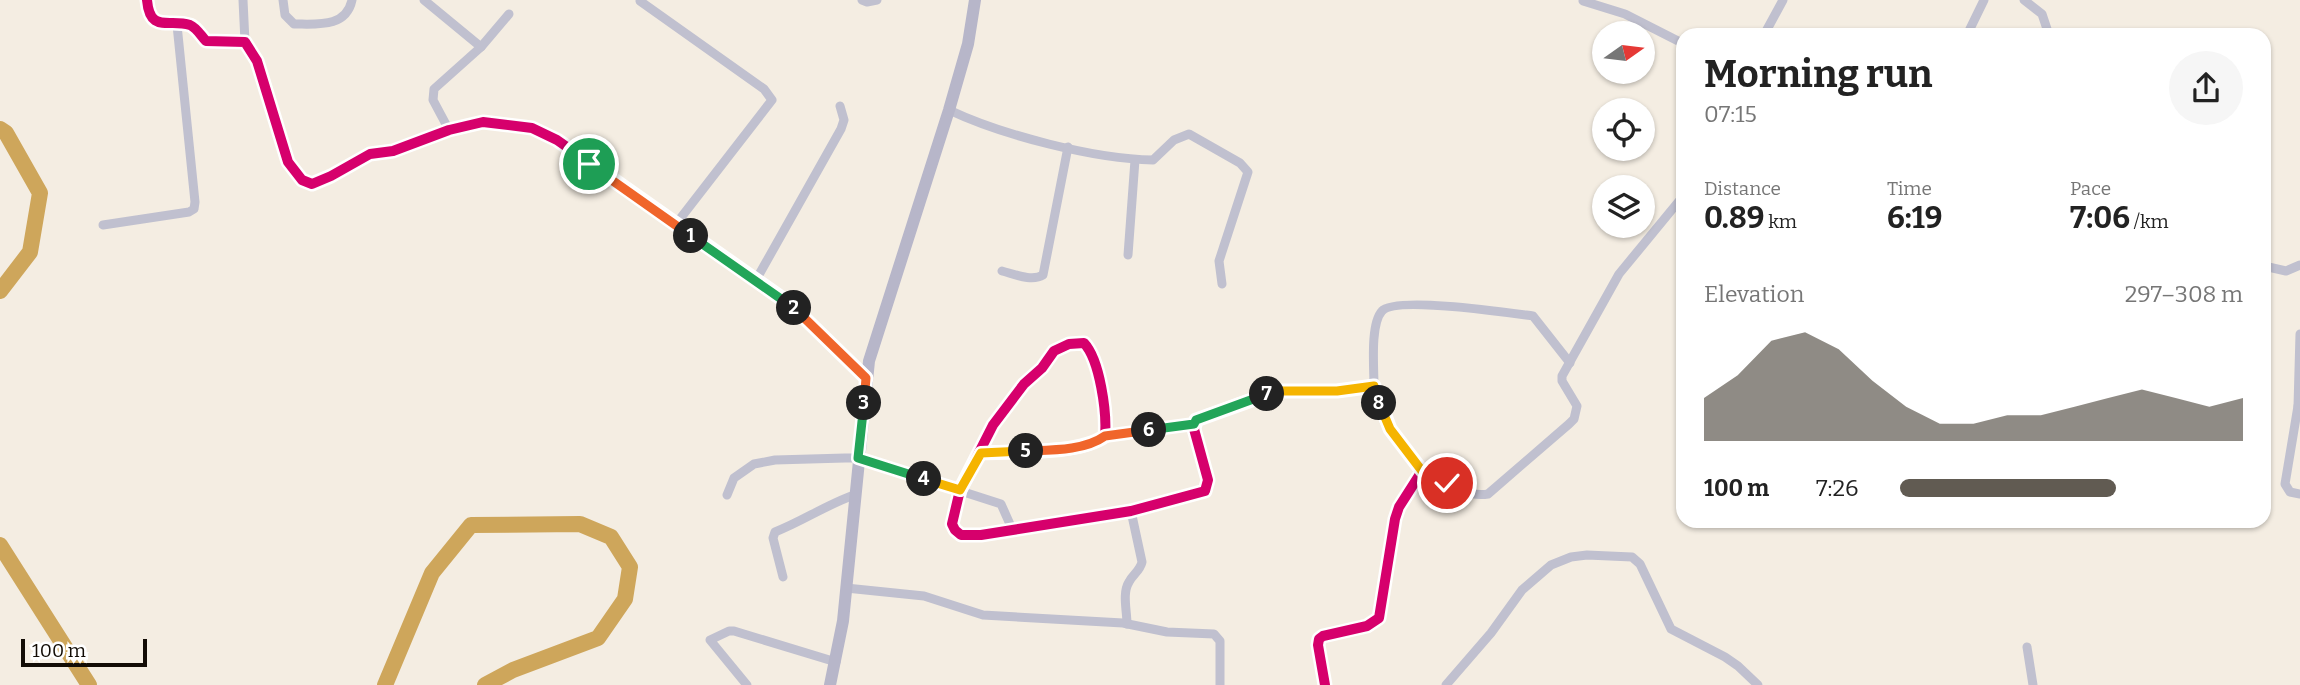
<!DOCTYPE html>
<meta charset="utf-8">
<style>
:root{--surface:#fff;--page:#f6f6f6;--text:#222;--muted:#767676;--accent:#615b52}
body{margin:0;font-family:Bitter,serif;background:var(--page);color:var(--text);height:100vh;display:flex;flex-direction:column;font-size:26px;white-space:nowrap}
*{box-sizing:border-box;margin:0}
p{font-size:23px;color:var(--muted)}
.icon{flex:none;width:38px;height:38px;fill:none;stroke:currentColor;stroke-width:2;stroke-linecap:round;stroke-linejoin:round}
.map{position:relative;flex:1;overflow:hidden}
.details{position:absolute;left:1676px;top:28px;width:595px;height:500px;display:flex;flex-direction:column;background:var(--surface);border-radius:21px;box-shadow:0 2px 5px #0004}
.details>*{flex:none}
.needle{width:46px;rotate:76deg}
.tools{position:absolute;left:1592px;top:21px;display:grid;gap:14px}
.tools a{display:grid;place-items:center;width:63px;height:63px;border-radius:50%;background:var(--surface);box-shadow:0 2px 5px #0004;font-size:35px}
.scale{position:absolute;left:21px;bottom:18px;width:126px;box-sizing:border-box;padding-left:7px;border:4px solid #120c05;border-top:0;font-size:19px;line-height:24px;white-space:nowrap;color:#120c05;-webkit-text-stroke:5px #fff;paint-order:stroke}
.pin{position:absolute;display:grid;place-items:center;width:60px;height:60px;color:#fff;margin:-30px;border:4px solid #fff;border-radius:50%;box-shadow:0 2px 7px #0007}
.km{position:absolute;width:35px;height:35px;margin:-18px;border-radius:50%;background:#222;color:#fff;font-size:19px;line-height:35px;text-align:center}
.round{display:grid;place-items:center;flex:none;width:74px;height:74px;border-radius:37px;background:var(--page)}
.overview{display:flex;align-items:center;justify-content:space-between;height:119px;padding:0 28px}
h1{font-size:38px;font-weight:700;line-height:52px}
.stats{display:grid;grid-template-columns:repeat(3,1fr);gap:10px;height:119px;padding:7px 28px}
.stats div{display:grid;align-content:center}
.stats b{font-size:30px;font-weight:700}
.stats small{font-size:19px;font-weight:400}
.stats p{font-size:19px}
.chart{height:196px;padding:14px 28px}
.chart p{display:flex;justify-content:space-between}
.chart svg{width:100%;height:126px;margin-top:7px;fill:var(--accent);opacity:.7}
ul{padding:0 28px;list-style:none;font-size:23px}
li{display:grid;grid-template-columns:112px 84px 1fr;align-items:center;height:52px}
li i{height:18px;border-radius:9px;background:var(--accent)}
.map>svg:first-child{display:block}
.lines{fill:none;stroke-linecap:round;stroke-linejoin:round}
.river{stroke:#cea65b;stroke-width:16}
.minor{stroke:#c0c0cf;stroke-width:9}
.secondary{stroke:#b7b6c9;stroke-width:12}
.cycleway-casing{stroke:#fff;stroke-width:15}
.cycleway{stroke:#d6006c;stroke-width:10}
.split-1-casing{stroke:#fff;stroke-width:14}
.split-2-casing{stroke:#fff;stroke-width:14}
.split-3-casing{stroke:#fff;stroke-width:14}
.split-4-casing{stroke:#fff;stroke-width:14}
.split-5-casing{stroke:#fff;stroke-width:14}
.split-6-casing{stroke:#fff;stroke-width:14}
.split-7-casing{stroke:#fff;stroke-width:14}
.split-8-casing{stroke:#fff;stroke-width:14}
.split-9-casing{stroke:#fff;stroke-width:14}
.split-1{stroke:#f0652b;stroke-width:9}
.split-2{stroke:#22a559;stroke-width:9}
.split-3{stroke:#f0652b;stroke-width:9}
.split-4{stroke:#22a559;stroke-width:9}
.split-5{stroke:#f5b400;stroke-width:9}
.split-6{stroke:#f0652b;stroke-width:9}
.split-7{stroke:#22a559;stroke-width:9}
.split-8{stroke:#f5b400;stroke-width:9}
.split-9{stroke:#f5b400;stroke-width:9}
</style>
<div class="map">
<svg width="2300" height="685" viewBox="0 0 2300 685">
<rect width="100%" height="100%" fill="#f4ede2"/>
<g class="lines">
<!-- river -->
<g class="river">
<path d="M0 129 6 133 40 193 30 252 0 291"/>
<path d="M0 545 89 685"/>
<path d="M385 685 432 573 471 525 580 524 611 537 630 567 625 599 598 638 513 670 485 685"/>
</g>
<!-- minor -->
<g class="minor">
<path d="M147 0C150 34 169 18 190 25 197 28 201 36 206 41L245 42 257 61 288 162 302 180 312 184 331 176 370 154 393 151 449 130 483 122 532 128 557 140 790 304 866 378"/>
<path d="M243 0 245 42"/>
<path d="M283 0 285 15 294 24C317 24 346 28 352 0"/>
<path d="M424 0 481 47"/>
<path d="M862 0 867 2 877 0"/>
<path d="M2024 0 2042 14 2049 35"/>
<path d="M640 1 764 89 772 100 676 224"/>
<path d="M1583 1 1625 14 1684 44"/>
<path d="M1764 35 1783 0"/>
<path d="M1967 35 1984 0"/>
<path d="M949 110C1002 135 1094 159 1153 160L1174 140 1189 134 1240 163 1248 172 1219 261 1222 284"/>
<path d="M449 130 433 100 434 89 481 47 509 14"/>
<path d="M103 225 189 212 194 209 195 202 177 25"/>
<path d="M1128 255 1135 160"/>
<path d="M2264 266 2286 271 2300 265"/>
<path d="M1002 271C1014 274 1032 282 1043 275L1068 147"/>
<path d="M756 280 841 129 844 120 840 106"/>
<path d="M1374 386C1374 368 1370 324 1382 311 1395 296 1510 313 1533 316L1570 363"/>
<path d="M2298 406 2300 334"/>
<path d="M2300 406H2298L2285 484 2290 492 2300 494"/>
<path d="M1105 436 1194 423"/>
<path d="M981 453C1013 451 1079 455 1105 436 1107 413 1100 360 1084 343L1069 344 1054 351 1042 368 1024 384 993 425 960 490 952 524 955 530 961 535H981L1131 511 1205 491 1208 480 1194 429 1196 420 1277 391H1337L1374 386 1390 429 1422 471 1399 507 1395 519 1379 618 1367 626 1323 636 1319 639 1318 645 1325 685"/>
<path d="M1422 471C1441 481 1466 498 1488 494L1569 424 1574 419 1577 406 1562 381V376L1619 274 1684 195"/>
<path d="M727 495 734 478 754 464 775 460 845 458H858L1001 504 1013 531"/>
<path d="M783 577 773 538 775 532C803 521 826 505 854 495"/>
<path d="M846 588 924 596 983 615 1123 623 1167 632 1214 634 1220 641V685"/>
<path d="M1127 624C1127 611 1122 593 1129 582 1133 574 1140 571 1142 562L1131 511"/>
<path d="M2027 647 2033 685"/>
<path d="M747 685 710 640 729 631H734L836 662"/>
<path d="M1446 685 1491 633 1522 590 1551 565 1571 557 1587 555 1632 557 1640 564 1671 629 1725 657 1738 666 1758 685"/>
</g>
<!-- secondary -->
<path class="secondary" d="M830 685 843 621 869 361 949 110 968 44 975 0"/>
<defs>
<g id="cycleway">
<path d="M147 0C150 34 169 18 190 25 197 28 201 36 206 41L245 42 257 61 288 162 302 180 312 184 331 176 370 154 393 151 449 130 483 122 532 128 557 140 790 304 866 378"/>
<path d="M981 453C1013 451 1079 455 1105 436 1107 413 1100 360 1084 343L1069 344 1054 351 1042 368 1024 384 993 425 960 490 952 524 955 530 961 535H981L1131 511 1205 491 1208 480 1194 429 1196 420 1277 391H1337L1374 386 1390 429 1422 471 1399 507 1395 519 1379 618 1367 626 1323 636 1319 639 1318 645 1325 685"/>
</g>
</defs>
<!-- cycleway casing -->
<use href="#cycleway" class="cycleway-casing"/>
<!-- cycleway -->
<use href="#cycleway" class="cycleway"/>
</g>
<g class="lines">
<defs>
<path id="split-1" d="M589 164 691 236"/>
<path id="split-2" d="M691 236 794 308"/>
<path id="split-3" d="M794 308 866 378 864 403"/>
<path id="split-4" d="M864 403 858 458 924 479"/>
<path id="split-5" d="M924 479 960 490 981 453 1026 451"/>
<path id="split-6" d="M1026 451C1050 450 1084 451 1105 436L1149 430"/>
<path id="split-7" d="M1149 430 1194 424 1196 420 1267 394"/>
<path id="split-8" d="M1267 394 1282 391H1337L1374 386 1379 403"/>
<path id="split-9" d="M1379 403 1390 429 1422 471 1447 483"/>
</defs>
<!-- split-1 casing -->
<use href="#split-1" class="split-1-casing"/>
<!-- split-2 casing -->
<use href="#split-2" class="split-2-casing"/>
<!-- split-3 casing -->
<use href="#split-3" class="split-3-casing"/>
<!-- split-4 casing -->
<use href="#split-4" class="split-4-casing"/>
<!-- split-5 casing -->
<use href="#split-5" class="split-5-casing"/>
<!-- split-6 casing -->
<use href="#split-6" class="split-6-casing"/>
<!-- split-7 casing -->
<use href="#split-7" class="split-7-casing"/>
<!-- split-8 casing -->
<use href="#split-8" class="split-8-casing"/>
<!-- split-9 casing -->
<use href="#split-9" class="split-9-casing"/>
<!-- split-1 -->
<use href="#split-1" class="split-1"/>
<!-- split-2 -->
<use href="#split-2" class="split-2"/>
<!-- split-3 -->
<use href="#split-3" class="split-3"/>
<!-- split-4 -->
<use href="#split-4" class="split-4"/>
<!-- split-5 -->
<use href="#split-5" class="split-5"/>
<!-- split-6 -->
<use href="#split-6" class="split-6"/>
<!-- split-7 -->
<use href="#split-7" class="split-7"/>
<!-- split-8 -->
<use href="#split-8" class="split-8"/>
<!-- split-9 -->
<use href="#split-9" class="split-9"/>
</g>
</svg>
<div class="tools">
<a><svg class="needle" viewBox="-14 -14 28 28"><path d="M0-13l5 13h-10z" fill="#e53935"/><path d="M0 13l5-13h-10z" fill="#767676"/></svg></a>
<a><svg class="icon" aria-label="locate" viewBox="0 0 24 24"><circle cx="12" cy="12" r="6"/><path d="M12 2v4M12 18v4M2 12h4M18 12h4"/></svg></a>
<a><svg class="icon" aria-label="layers" viewBox="0 0 24 24"><path d="M12 4l9 5-9 5-9-5zM3 14l9 5 9-5"/></svg></a>
</div>
<div class="scale">100 m</div>
<div class="pin" style="left:589px;top:164px;background:#1e9e55"><svg class="icon" aria-label="arrive" viewBox="0 0 24 24"><path d="M6 21V4h12l-3 4 3 4H6"/></svg></div>
<div class="pin" style="left:1447px;top:483px;background:#d93025"><svg class="icon" aria-label="check" viewBox="0 0 24 24"><path d="M5 12l5 5 9-10"/></svg></div>
<b class="km" style="left:691px;top:236px">1</b>
<b class="km" style="left:794px;top:308px">2</b>
<b class="km" style="left:864px;top:403px">3</b>
<b class="km" style="left:924px;top:479px">4</b>
<b class="km" style="left:1026px;top:451px">5</b>
<b class="km" style="left:1149px;top:430px">6</b>
<b class="km" style="left:1267px;top:394px">7</b>
<b class="km" style="left:1379px;top:403px">8</b>
<section class="details">
<div class="overview"><div><h1>Morning run</h1><p>07:15</p></div><a class="round"><svg class="icon" aria-label="share" viewBox="0 0 24 24"><path d="M12 15V3M7 8l5-5 5 5M5 13v7h14v-7"/></svg></a></div>
<div class="stats">
<div><p>Distance</p><b>0.89<small> km</small></b></div>
<div><p>Time</p><b>6:19</b></div>
<div><p>Pace</p><b>7:06<small> /km</small></b></div>
</div>
<div class="chart"><p><span>Elevation</span>297–308 m</p>
<svg viewBox="0 0 160 44" preserveAspectRatio="none"><path d="M0 44V29L10 21L20 9L30 6L40 12L50 23L60 32L70 38L80 38L90 35L100 35L110 32L120 29L130 26L140 29L150 32L160 29V44z"/></svg>
</div>
<ul>
<li><b>100 m</b>7:26<i style="width:63%"></i></li>
</ul>
</section>
</div>
